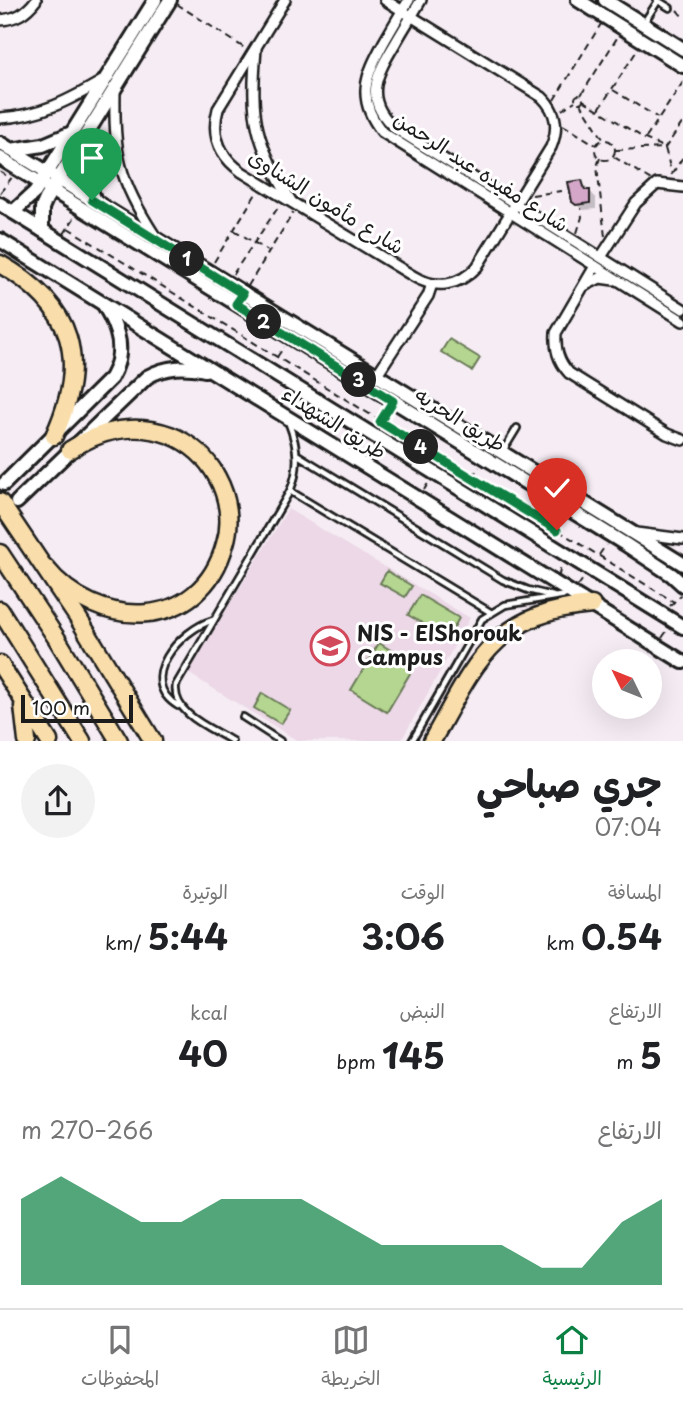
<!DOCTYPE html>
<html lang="ar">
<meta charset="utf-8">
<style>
:root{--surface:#fff;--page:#f2f2f2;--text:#202124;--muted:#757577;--line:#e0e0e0;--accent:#0b8043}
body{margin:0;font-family:"Playpen Sans","Playpen Sans Arabic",sans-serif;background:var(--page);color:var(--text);direction:rtl;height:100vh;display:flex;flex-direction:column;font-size:26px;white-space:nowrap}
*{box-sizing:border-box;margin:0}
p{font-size:23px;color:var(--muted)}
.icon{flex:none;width:38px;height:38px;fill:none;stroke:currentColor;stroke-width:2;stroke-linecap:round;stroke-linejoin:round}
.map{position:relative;height:741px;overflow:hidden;direction:ltr}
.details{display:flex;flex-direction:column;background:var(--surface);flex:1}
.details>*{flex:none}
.needle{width:46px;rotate:313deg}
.controls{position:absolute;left:592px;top:649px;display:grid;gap:14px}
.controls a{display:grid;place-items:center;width:70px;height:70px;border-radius:50%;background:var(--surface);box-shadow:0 7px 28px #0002;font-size:35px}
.scale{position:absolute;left:21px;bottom:18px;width:112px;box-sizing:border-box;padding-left:7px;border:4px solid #1c1c1c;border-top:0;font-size:19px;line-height:24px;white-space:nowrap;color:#1c1c1c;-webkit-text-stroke:5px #fff;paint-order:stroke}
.pin{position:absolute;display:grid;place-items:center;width:60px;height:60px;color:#fff;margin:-72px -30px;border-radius:50% 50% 50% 0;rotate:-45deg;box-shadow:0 0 7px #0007}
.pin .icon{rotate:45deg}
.km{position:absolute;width:35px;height:35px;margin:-18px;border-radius:50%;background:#222;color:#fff;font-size:19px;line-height:35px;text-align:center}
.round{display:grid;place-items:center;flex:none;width:74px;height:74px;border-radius:37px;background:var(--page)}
.summary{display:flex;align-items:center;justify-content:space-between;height:119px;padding:0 21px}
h1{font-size:38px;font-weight:700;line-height:52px}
.figures{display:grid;grid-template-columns:repeat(3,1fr);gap:10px;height:119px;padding:7px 21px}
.figures div{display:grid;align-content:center}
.figures b{font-size:35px;font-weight:700}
.figures small{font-size:19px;font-weight:400}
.figures p{font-size:19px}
.chart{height:196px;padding:14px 21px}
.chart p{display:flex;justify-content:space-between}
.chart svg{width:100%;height:126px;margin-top:7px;fill:var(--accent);opacity:.7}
.menu{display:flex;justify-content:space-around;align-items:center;height:98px;border-top:2px solid var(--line);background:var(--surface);font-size:19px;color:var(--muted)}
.menu a{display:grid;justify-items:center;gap:4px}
.menu .active{color:var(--accent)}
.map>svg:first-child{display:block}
.built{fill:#ecd8e7}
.green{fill:#b4d690;stroke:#687956;stroke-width:2}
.shadow{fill:#0003}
.building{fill:#d4a6c8;stroke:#1c1c1c;stroke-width:2}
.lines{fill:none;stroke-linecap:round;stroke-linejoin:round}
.lane-casing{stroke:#1c1c1c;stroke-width:10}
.street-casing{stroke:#1c1c1c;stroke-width:14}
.secondary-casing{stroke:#1c1c1c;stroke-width:18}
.highway-casing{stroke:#1c1c1c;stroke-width:21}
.path{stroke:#1c1c1c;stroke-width:2;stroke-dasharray:7 5;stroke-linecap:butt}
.lane{stroke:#fff;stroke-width:4.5}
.street{stroke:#fff;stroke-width:9}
.secondary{stroke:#fff;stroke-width:12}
.highway{stroke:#f9deab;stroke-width:16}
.route-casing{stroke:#fff;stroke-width:14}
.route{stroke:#0b8043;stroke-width:9}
.labels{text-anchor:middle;stroke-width:6;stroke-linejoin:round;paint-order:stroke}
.street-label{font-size:21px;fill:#1c1c1c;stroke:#fff}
.poi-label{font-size:21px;font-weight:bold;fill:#1c1c1c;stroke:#fff;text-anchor:start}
</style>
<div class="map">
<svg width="683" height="741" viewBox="0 0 683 741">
<rect width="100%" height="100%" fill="#f6edf4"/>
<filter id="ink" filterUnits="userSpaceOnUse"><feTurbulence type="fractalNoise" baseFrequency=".0143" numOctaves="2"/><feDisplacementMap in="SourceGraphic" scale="14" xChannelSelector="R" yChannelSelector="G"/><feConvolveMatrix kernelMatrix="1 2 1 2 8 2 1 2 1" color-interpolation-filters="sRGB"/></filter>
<g filter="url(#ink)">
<!-- built -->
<path class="built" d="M288 509 470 618 401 741H298L188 673Z"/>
<!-- green -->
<g class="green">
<path d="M449 339 480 358 472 371 441 352Z"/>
<path d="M387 571 412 586 405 597 380 583Z"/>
<path d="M420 595 459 618 448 638 408 615Z"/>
<path d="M379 643 415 665 387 712 351 690Z"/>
<path d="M262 693 290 710 281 724 254 708Z"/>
</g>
<!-- shadow -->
<path class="shadow" d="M582 182 596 198V209L583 210 573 202Z"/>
<!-- building -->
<path class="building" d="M582 180 585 190H590V203L576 205 572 202 568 182Z"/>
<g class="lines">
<defs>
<g id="lane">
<path d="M657 0 670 8"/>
<path d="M643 24 658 1"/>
<path d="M503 451 517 428"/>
<path d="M298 455 503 580 528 590 553 596"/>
<path d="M290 491 490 612"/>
<path d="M178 706C135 680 180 630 213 620"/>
<path d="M243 717 280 741"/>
<path d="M232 741C211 728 172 714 176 685L290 491C300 468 298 447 289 424"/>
<path d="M412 741 482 619 505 605 566 595"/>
</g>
<g id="street">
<path d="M285 0 218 109C211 135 219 156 242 172L413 276C436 290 459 286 477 267L551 147C559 128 557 112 542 97L385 0"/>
<path d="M409 0C400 14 392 28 384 42 365 76 356 99 382 132L683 321"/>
<path d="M421 0C413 14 404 28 396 42 376 75 362 100 396 129L683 309"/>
<path d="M0 20C16 19 26 13 36 0"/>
<path d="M256 49C250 120 255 140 291 201"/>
<path d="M115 88C114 155 118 179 155 236"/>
<path d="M0 118C40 116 70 100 104 80"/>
<path d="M601 257 636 203 657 184 683 187"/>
<path d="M595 266 556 333C555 349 558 361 569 373L667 434 683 440"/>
<path d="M584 286 600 278 614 280"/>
<path d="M376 376 428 296 432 284"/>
<path d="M636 533 683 539"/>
</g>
<g id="secondary">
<path d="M578 0 683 66"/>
<path d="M605 0 683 49"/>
<path d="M83 141 84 171 95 201"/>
<path d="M0 143 683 564"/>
<path d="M11 150 43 145 69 134"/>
<path d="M0 158 625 544 672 575 683 585"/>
<path d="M0 204 683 627"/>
<path d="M13 212 35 192 155 0"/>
<path d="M42 230V208L46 199 170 0"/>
<path d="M0 240 683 662"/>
<path d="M4 484 111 378C126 352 119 330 104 305"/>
<path d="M17 502 147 377C166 366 184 366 205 370"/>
</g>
<g id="highway">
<path d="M0 264C74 306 89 360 54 436"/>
<path d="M0 502 78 618 153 741"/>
<path d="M0 553 57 639 119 741"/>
<path d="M45 567C97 632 201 633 225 544 232 522 228 497 217 477 207 458 190 443 170 435 135 422 100 430 70 450"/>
<path d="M0 610 82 741"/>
<path d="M0 664 49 741"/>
<path d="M23 706 27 741"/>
<path d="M432 741C475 664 493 613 592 605"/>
</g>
</defs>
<!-- lane casing -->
<use href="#lane" class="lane-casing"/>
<!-- street casing -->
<use href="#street" class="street-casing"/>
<!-- secondary casing -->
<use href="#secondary" class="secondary-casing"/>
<!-- highway casing -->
<use href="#highway" class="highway-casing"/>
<!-- path -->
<g class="path">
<path d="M177 4 246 49"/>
<path d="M677 10 683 17"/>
<path d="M613 90 658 118"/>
<circle cx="579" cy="99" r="4"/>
<path d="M581 95 617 38"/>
<path d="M554 100 601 24"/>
<path d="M583 100 645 139 665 148 672 175"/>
<path d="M580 102 603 139"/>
<path d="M599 109 638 49"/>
<path d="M562 110 575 101"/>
<path d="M563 125 596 145"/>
<path d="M646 138 683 82"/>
<circle cx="605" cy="150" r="10"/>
<path d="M616 150 665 148 683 122"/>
<path d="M614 157 651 180"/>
<path d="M600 158 597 166 605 237"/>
<path d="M0 172 10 178"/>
<path d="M672 174 683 157"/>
<path d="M0 193 13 176"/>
<path d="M532 195 562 191"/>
<path d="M68 228 674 602"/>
<path d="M234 230 268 251"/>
<path d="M577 233 582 217 581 208"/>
<path d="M64 234 76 215"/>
<path d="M214 262 257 192"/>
<path d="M233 274 279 206"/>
<path d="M248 286 293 213"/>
<path d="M277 357 284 347"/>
<path d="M381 421 387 411"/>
<path d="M472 477 479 467"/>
<path d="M424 490 430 480"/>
<path d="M599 555 606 545"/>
<path d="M559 575 561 564"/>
<path d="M578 586 585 576"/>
<path d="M670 606 681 595"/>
<path d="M662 638 669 628"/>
</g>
<!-- lane -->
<use href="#lane" class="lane"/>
<!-- street -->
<use href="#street" class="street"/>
<!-- secondary -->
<use href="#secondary" class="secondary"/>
<!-- highway -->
<use href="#highway" class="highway"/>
</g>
</g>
<g class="lines" filter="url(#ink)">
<defs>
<path id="route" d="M92 200 243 294 236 304 393 401 380 422 557 530"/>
</defs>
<!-- route casing -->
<use href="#route" class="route-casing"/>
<!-- route -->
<use href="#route" class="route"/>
</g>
<!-- icons -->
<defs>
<symbol id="school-ring" viewBox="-11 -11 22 22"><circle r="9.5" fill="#fff" stroke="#d1495b" stroke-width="1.5"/><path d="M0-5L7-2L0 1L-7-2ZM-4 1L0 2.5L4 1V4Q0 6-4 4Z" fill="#d1495b"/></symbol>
</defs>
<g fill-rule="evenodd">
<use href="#school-ring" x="308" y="624" width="44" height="44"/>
</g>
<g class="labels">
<!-- street labels -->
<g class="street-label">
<text transform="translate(481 172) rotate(33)" y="7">شارع مفيده عبد الرحمن</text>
<text transform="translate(326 202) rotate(32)" y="7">شارع مأمون الشناوى</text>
<text transform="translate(460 420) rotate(32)" y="7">طريق الحريه</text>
<text transform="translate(334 423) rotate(32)" y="7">طريق الشهداء</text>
</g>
<!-- poi labels -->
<g class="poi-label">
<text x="357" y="641">NIS - ElShorouk<tspan x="357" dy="24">Campus</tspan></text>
</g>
</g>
</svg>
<div class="controls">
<a><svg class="needle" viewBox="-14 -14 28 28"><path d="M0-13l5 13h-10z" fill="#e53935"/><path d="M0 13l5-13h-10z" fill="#757577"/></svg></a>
</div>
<div class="scale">100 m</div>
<div class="pin" style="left:92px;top:200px;background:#1e9e55"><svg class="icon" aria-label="arrive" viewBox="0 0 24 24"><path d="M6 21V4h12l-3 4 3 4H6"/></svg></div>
<div class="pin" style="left:557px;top:530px;background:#d93025"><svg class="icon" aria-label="check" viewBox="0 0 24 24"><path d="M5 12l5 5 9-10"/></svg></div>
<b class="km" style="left:187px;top:259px">1</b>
<b class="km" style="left:264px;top:322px">2</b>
<b class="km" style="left:359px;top:380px">3</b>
<b class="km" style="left:421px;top:447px">4</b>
</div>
<section class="details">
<div class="summary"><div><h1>جري صباحي</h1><p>07:04</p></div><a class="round"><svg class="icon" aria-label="share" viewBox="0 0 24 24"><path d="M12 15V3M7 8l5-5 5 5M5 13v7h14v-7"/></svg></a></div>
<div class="figures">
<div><p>المسافة</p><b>0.54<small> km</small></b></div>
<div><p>الوقت</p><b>3:06</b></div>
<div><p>الوتيرة</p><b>5:44<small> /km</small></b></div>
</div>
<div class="figures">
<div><p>الارتفاع</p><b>5<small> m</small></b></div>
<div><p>النبض</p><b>145<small> bpm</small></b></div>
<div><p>kcal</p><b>40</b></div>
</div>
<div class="chart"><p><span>الارتفاع</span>266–270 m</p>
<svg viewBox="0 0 160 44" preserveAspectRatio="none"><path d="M0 44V14L10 6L20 14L30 22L40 22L50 14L60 14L70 14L80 22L90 30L100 30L110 30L120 30L130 38L140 38L150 22L160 14V44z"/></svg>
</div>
</section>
<nav class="menu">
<a class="active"><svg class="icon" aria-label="home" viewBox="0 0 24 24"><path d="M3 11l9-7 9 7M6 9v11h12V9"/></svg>الرئيسية</a>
<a><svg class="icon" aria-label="map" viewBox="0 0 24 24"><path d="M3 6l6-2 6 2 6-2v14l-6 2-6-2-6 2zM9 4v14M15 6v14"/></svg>الخريطة</a>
<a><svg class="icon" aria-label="saved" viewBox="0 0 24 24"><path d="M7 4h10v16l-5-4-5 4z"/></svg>المحفوظات</a>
</nav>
